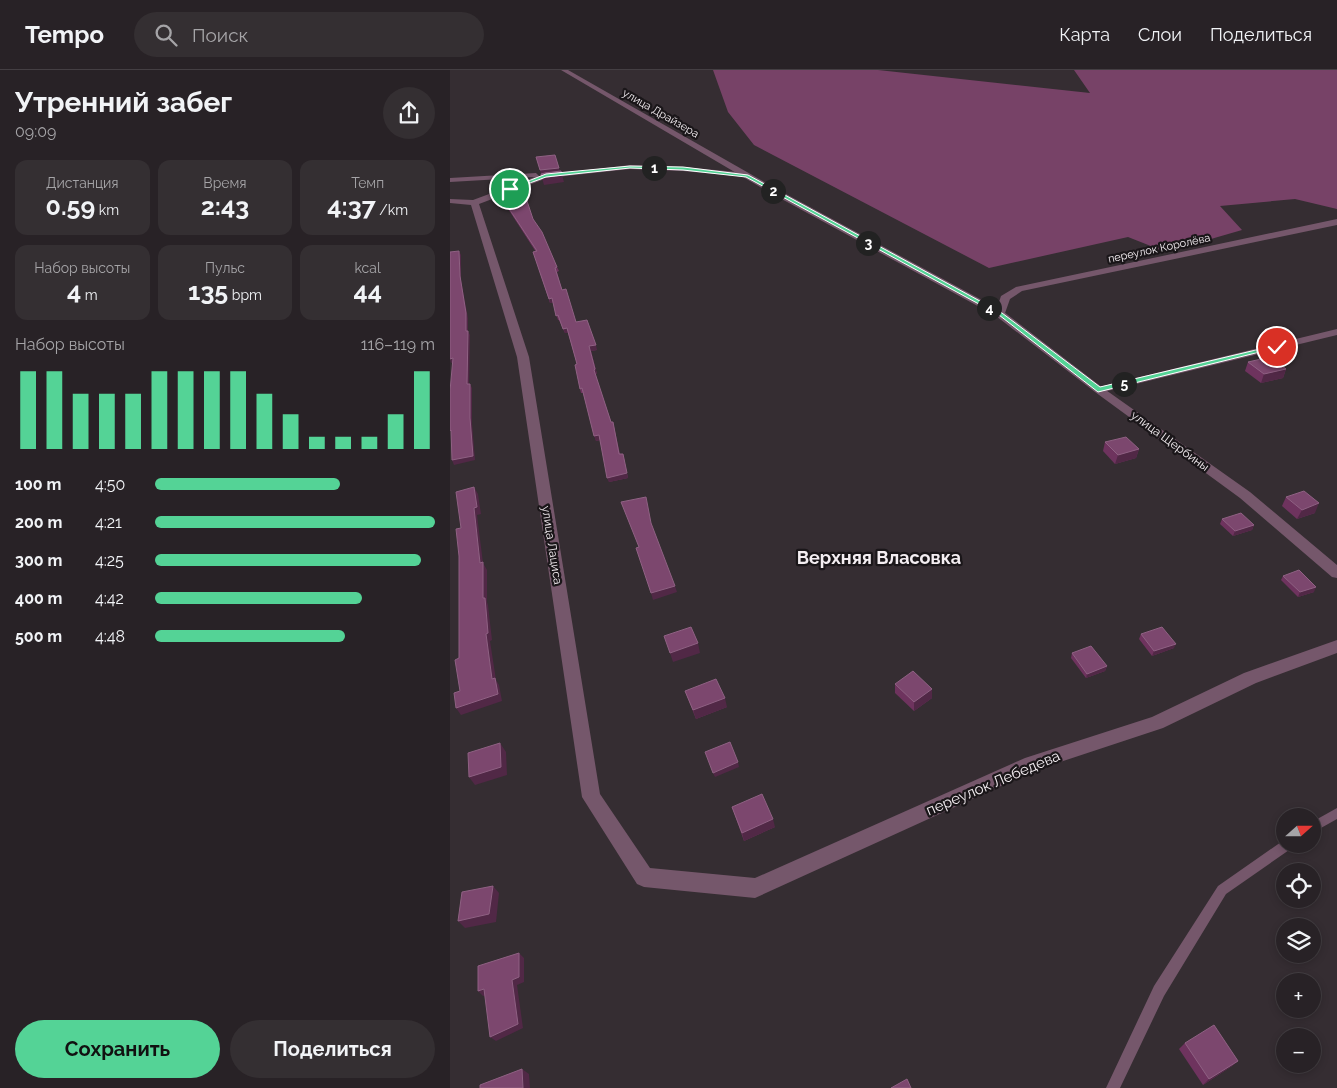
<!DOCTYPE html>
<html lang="ru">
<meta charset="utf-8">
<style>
:root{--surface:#282226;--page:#342f32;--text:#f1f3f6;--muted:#a5a4a7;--line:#443f43;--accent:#54d396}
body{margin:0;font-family:Raleway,sans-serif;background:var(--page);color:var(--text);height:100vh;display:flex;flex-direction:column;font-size:19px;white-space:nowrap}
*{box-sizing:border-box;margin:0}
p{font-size:16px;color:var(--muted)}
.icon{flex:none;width:28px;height:28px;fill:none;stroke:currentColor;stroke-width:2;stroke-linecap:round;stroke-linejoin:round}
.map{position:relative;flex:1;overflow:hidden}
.drawer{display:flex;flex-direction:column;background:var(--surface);width:450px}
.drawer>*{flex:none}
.needle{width:32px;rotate:69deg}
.controls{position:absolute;left:826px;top:738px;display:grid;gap:10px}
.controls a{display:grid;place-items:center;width:45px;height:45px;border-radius:50%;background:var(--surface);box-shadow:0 2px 8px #0003,0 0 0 1px var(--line);font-size:25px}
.pin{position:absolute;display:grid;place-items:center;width:42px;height:42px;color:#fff;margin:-21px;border:2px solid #fff;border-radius:50%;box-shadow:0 1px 5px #0007}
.km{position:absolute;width:25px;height:25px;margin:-12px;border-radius:50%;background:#222;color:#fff;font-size:14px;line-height:25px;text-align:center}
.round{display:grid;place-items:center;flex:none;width:52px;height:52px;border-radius:26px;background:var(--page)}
.headline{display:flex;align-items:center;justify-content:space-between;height:85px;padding:0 15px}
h1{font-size:28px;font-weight:700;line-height:38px}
.metrics{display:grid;grid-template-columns:repeat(3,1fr);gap:8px;height:85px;padding:5px 15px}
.metrics div{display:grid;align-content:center;border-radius:12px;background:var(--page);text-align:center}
.metrics b{font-size:25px;font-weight:700}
.metrics small{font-size:14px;font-weight:400}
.metrics p{font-size:14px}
.chart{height:140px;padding:10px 15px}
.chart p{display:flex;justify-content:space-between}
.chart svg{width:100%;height:90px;margin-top:5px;stroke:var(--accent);stroke-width:6}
.button{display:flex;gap:10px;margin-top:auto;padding:10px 15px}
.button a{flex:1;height:58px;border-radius:30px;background:var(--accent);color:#111;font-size:20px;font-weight:700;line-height:58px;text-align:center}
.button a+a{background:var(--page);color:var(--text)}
ul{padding:0 15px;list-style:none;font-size:16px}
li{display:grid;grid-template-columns:80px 60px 1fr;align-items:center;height:38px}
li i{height:12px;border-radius:6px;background:var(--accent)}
header{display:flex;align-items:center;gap:30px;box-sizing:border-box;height:70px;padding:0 25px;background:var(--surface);border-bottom:1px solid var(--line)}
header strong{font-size:24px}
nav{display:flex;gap:28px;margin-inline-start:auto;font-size:18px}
.search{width:350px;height:45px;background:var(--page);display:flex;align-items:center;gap:12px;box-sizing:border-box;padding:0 18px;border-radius:28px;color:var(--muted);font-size:19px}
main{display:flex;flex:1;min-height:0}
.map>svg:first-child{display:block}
.green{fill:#774267}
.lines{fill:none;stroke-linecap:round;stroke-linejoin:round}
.service{fill:#75576b;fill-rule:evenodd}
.minor{fill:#75576b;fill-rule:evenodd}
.tertiary{fill:#75576b;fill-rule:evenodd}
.wall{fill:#6e335e}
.shaded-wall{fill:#512846}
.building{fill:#7c476e;stroke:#8f6183}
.route{fill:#54d396;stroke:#fff}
.labels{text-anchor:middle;stroke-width:4.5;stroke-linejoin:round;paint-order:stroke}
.far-street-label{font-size:11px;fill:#f4eef2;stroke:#1a1619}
.street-label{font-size:12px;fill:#f4eef2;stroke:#1a1619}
.near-street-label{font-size:15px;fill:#f4eef2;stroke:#1a1619}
.district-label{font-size:18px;font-weight:bold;fill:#f4eef2;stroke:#1a1619}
</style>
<header>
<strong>Tempo</strong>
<div class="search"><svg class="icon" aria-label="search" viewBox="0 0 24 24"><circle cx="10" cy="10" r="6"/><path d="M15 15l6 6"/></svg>Поиск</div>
<nav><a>Карта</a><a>Слои</a><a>Поделиться</a></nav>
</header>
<main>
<section class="drawer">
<div class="headline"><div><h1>Утренний забег</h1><p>09:09</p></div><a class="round"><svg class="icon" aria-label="share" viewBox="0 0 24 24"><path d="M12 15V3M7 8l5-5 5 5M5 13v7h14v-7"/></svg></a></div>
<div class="metrics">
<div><p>Дистанция</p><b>0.59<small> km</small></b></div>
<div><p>Время</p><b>2:43</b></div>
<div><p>Темп</p><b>4:37<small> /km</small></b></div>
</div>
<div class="metrics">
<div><p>Набор высоты</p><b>4<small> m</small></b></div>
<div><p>Пульс</p><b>135<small> bpm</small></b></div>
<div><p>kcal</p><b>44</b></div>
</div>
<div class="chart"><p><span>Набор высоты</span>116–119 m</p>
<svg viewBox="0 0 160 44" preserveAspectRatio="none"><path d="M5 44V6M15 44V6M25 44V17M35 44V17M45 44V17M55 44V6M65 44V6M75 44V6M85 44V6M95 44V17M105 44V27M115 44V38M125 44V38M135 44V38M145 44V27M155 44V6"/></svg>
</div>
<ul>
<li><b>100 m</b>4:50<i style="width:66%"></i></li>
<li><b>200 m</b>4:21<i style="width:100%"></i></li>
<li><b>300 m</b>4:25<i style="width:95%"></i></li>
<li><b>400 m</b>4:42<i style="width:74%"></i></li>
<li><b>500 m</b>4:48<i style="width:68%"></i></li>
</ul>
<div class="button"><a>Сохранить</a><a>Поделиться</a></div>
</section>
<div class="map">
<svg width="887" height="1018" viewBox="0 0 887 1018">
<rect width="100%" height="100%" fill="#352d32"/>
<!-- green -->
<path class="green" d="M263 0H428L640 23 624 0H887V139L845 129 770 136 792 160 716 182 678 167 539 198 304 75 278 42Z"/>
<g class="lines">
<!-- service -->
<g class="service">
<path d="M887 738V749L862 763V752Z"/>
<path d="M834 770H835V774H844L842 778 776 824 714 926 670 1018H656L704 916 768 816Z"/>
</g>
<!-- minor -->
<g class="minor">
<path d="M180 95 233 97 297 103 301 105 297 107 233 101 180 99 97 108 29 134 79 287 150 724 200 798 305 808 575 688 702 647 794 603 887 570V583L806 613 713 658 586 700 305 828 194 817 187 814 132 727 67 287 21 135 0 133V129L23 130 85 107 0 112V108L86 103 89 106Z"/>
<path d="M887 149V155L572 221 560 229 554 246H546L545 244 551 226 566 217Z"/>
<path d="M887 259V265L649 323 643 320 645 318Z"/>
</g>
<!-- tertiary -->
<path class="tertiary" d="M111 0H118L323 117 554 242 653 318 800 422 887 495V508L882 507 790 428 645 322 546 246 317 121Z"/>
</g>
<!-- wall -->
<g class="wall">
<path d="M54 131 83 149 109 201 107 202 112 220 126 252 147 280 141 281 147 304H145L161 352H163L170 384 174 388 178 408 159 412 150 370 146 371 133 323H131L130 319 127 294 118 263H115L109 250H108L103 233H100L83 182H86L55 134Z"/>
<path d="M798 292 836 299 833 308 811 313 795 301Z"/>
<path d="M655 372 689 379 686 388 665 394 653 381Z"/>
<path d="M836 427 865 443 847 449 832 436Z"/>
<path d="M772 449 804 455 802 460 783 466 770 454Z"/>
<path d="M833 506 864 522 848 527 831 510Z"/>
<path d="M691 564 724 578 702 586 689 569Z"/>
<path d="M622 583 657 596 655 601 636 608 621 588Z"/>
<path d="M445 614 482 628 464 641 445 623Z"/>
<path d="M235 621 277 637 246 649Z"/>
<path d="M282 737 325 757 294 771Z"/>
<path d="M735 973 788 991 782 996 753 1015 729 979Z"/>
</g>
<!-- shaded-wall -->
<g class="shaded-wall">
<path d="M109 98 110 102 91 104 90 100Z"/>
<path d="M112 105 114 112 94 115 92 108Z"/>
<path d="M9 181 11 185V210L18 248V265L16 261 10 206Z"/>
<path d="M102 228 104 233H100L99 229Z"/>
<path d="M117 258 118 263H115L113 259Z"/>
<path d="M18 261 20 265 19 319 17 314Z"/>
<path d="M146 275 147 280 141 281 147 304H145L139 276Z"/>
<path d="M3 288 5 292 1 293 0 289Z"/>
<path d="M836 299 833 308 811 313 814 304Z"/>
<path d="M20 314 22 318V353L25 390 4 395 2 390 20 348Z"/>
<path d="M149 365 150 370 146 371 144 366Z"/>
<path d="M689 379 686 388 665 394 668 385Z"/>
<path d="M173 384 178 408 159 412 157 408Z"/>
<path d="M24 417 28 424 31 444 27 445 33 493 37 500V532L38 535 42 570 40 571 46 610 49 615 52 631 11 645 6 638 42 609 36 564 30 493 24 438Z"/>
<path d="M869 433 865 443 847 449 852 440Z"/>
<path d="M804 455 802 460 783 466 785 461Z"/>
<path d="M225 516 227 522 203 530 201 523Z"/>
<path d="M866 517 864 522 848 527 850 522Z"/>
<path d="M248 573 250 583 223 592 220 583Z"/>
<path d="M726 574 724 578 702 586 704 581Z"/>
<path d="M657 596 655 601 636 608 637 604Z"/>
<path d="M482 619V628L464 641V632Z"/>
<path d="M275 628 277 637 246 649 243 640Z"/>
<path d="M50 673 56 682 57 705 25 715 19 707Z"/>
<path d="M288 692 289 697 265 707 263 703Z"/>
<path d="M323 749 325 757 294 771 292 763Z"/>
<path d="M43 816 49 823 46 852 15 858 8 851Z"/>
<path d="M69 883 74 888V912L67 915 73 958 46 971 40 967 62 910Z"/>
<path d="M34 919 40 924 33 926 28 921Z"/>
<path d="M788 991 782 996 753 1015 759 1009Z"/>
<path d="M72 999 79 1004 80 1018H73Z"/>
</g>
<!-- building -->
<g class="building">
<path d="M105 85 109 98 90 100 86 87Z"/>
<path d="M111 101 112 105 92 108 91 104 95 103Z"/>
<path d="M73 119 83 149 92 162 107 197 105 198 112 220 116 219 126 252 137 250 146 275 139 276 145 299 144 300 161 352H163L169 384H173L177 403 157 408 149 365 144 366 132 318 130 319 125 295 127 294 117 258 113 259 108 245 106 246 102 228 99 229 83 182 87 181 54 131 57 128 56 122Z"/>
<path d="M9 181 10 206 16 243V261H18L17 314H20V348L23 386 2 390 1 360 0 361V321L3 288 0 289V182Z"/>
<path d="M820 287 836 299 814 304 798 292Z"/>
<path d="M676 367 689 379 668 385 655 372Z"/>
<path d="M24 417 27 437 24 438 30 493 33 492V528H35L38 563 36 564 42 609 45 608 48 624 6 638 4 623 10 621 5 590 9 588V486L6 459 11 458 6 422Z"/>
<path d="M854 421 869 433 852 440 836 427Z"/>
<path d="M196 427 201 453 225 516 201 523 186 478 189 477 171 432Z"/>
<path d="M791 443 804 455 785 461 772 449Z"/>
<path d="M849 500 866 517 850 522 833 506Z"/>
<path d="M241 557 248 573 220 583 214 566Z"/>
<path d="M712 557 726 574 704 581 691 564Z"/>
<path d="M641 576 657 596 637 604 622 583Z"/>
<path d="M463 601 482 619 464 632 445 614Z"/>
<path d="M266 609 275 628 243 640 235 621Z"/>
<path d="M280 672 288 692 263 703 255 682Z"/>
<path d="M50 673 51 697 19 707 18 683Z"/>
<path d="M312 724 323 749 292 763 282 737Z"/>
<path d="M43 816 39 844 8 851 12 822Z"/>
<path d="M69 883V907L62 910 68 954 40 967 34 919 28 921V896Z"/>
<path d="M764 955 788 991 759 1009 735 973Z"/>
<path d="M72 999 73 1018H30V1015Z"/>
<path d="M457 1009 461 1018H441Z"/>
</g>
<!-- route -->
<path class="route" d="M180 96 233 97 298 105 552 243 650 317 827 275 830 277 648 322 549 245 296 107 233 100 180 98 96 107 61 120 58 119 96 104Z"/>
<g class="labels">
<!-- far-street labels -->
<g class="far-street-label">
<text transform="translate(211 43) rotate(30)" y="4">улица Драйзера</text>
<text transform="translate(709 178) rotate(-12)" y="4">переулок Королёва</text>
</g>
<!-- street labels -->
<g class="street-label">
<text transform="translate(720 371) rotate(36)" y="4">улица Щербины</text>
<text transform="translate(102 475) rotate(81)" y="4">улица Лациса</text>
</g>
<!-- near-street labels -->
<g class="near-street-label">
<text transform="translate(543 713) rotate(-23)" y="5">переулок Лебедева</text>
</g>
<!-- district labels -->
<g class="district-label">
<text x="429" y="494">Верхняя Власовка</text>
</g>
</g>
</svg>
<div class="controls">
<a><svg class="needle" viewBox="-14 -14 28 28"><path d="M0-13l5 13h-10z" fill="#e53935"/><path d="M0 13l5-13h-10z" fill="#a5a4a7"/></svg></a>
<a><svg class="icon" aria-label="locate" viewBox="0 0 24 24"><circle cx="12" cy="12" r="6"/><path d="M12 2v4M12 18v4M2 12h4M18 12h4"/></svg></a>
<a><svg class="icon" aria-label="layers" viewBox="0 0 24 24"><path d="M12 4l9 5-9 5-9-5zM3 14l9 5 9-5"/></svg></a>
<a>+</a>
<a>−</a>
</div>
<div class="pin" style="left:60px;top:119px;background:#1e9e55"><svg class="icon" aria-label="arrive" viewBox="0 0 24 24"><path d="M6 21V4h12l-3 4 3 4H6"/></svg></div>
<div class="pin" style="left:827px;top:277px;background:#d93025"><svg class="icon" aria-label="check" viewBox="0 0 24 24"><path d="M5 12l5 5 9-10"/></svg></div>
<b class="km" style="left:204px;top:98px">1</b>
<b class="km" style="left:323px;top:121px">2</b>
<b class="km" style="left:418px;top:173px">3</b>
<b class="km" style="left:539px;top:238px">4</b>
<b class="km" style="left:674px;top:314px">5</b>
</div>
</main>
